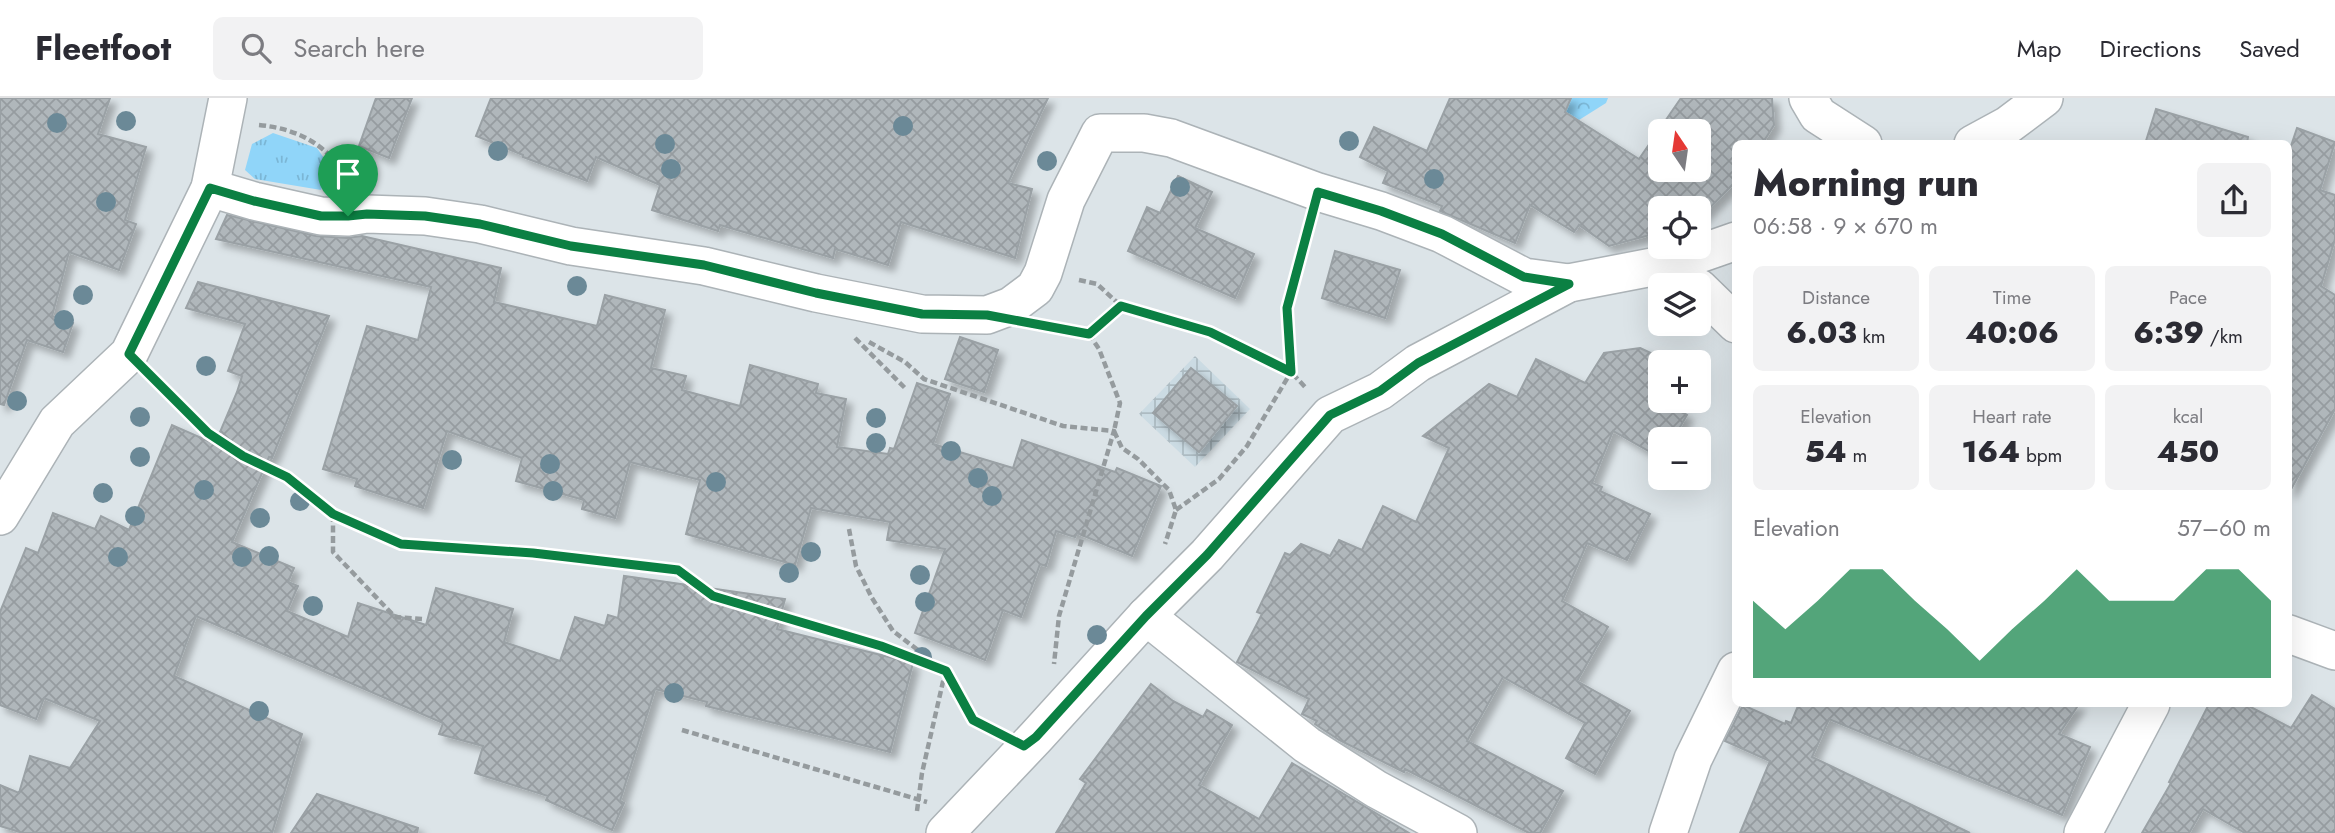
<!DOCTYPE html>
<meta charset="utf-8">
<style>
:root{--surface:#fff;--page:#f2f2f3;--text:#2b2b33;--muted:#7c7c81;--line:#e1e1e2;--accent:#0b8043}
body{margin:0;font-family:Jost,sans-serif;background:var(--page);color:var(--text);height:100vh;display:flex;flex-direction:column;font-size:26px;white-space:nowrap}
*{box-sizing:border-box;margin:0}
p{font-size:23px;color:var(--muted)}
.icon{flex:none;width:38px;height:38px;fill:none;stroke:currentColor;stroke-width:2;stroke-linecap:round;stroke-linejoin:round}
.map{position:relative;flex:1;overflow:hidden}
.details{position:absolute;left:1732px;top:42px;width:560px;height:567px;display:flex;flex-direction:column;background:var(--surface);border-radius:10px;box-shadow:0 7px 28px #0002}
.details>*{flex:none}
.needle{width:46px;rotate:347deg}
.buttons{position:absolute;left:1648px;top:21px;display:grid;gap:14px}
.buttons a{display:grid;place-items:center;width:63px;height:63px;border-radius:10px;background:var(--surface);box-shadow:0 7px 28px #0002;font-size:35px}
.pin{position:absolute;display:grid;place-items:center;width:60px;height:60px;color:#fff;margin:-72px -30px;border-radius:50% 50% 50% 0;rotate:-45deg;box-shadow:0 0 7px #0007}
.pin .icon{rotate:45deg}
.round{display:grid;place-items:center;flex:none;width:74px;height:74px;border-radius:10px;background:var(--page)}
.head{display:flex;align-items:center;justify-content:space-between;height:119px;padding:0 21px}
h1{font-size:38px;font-weight:800;line-height:52px}
.stats{display:grid;grid-template-columns:repeat(3,1fr);gap:10px;height:119px;padding:7px 21px}
.stats div{display:grid;align-content:center;border-radius:10px;background:var(--page);text-align:center}
.stats b{font-size:30px;font-weight:800}
.stats small{font-size:19px;font-weight:400}
.stats p{font-size:19px}
.chart{height:196px;padding:14px 21px}
.chart p{display:flex;justify-content:space-between}
.chart svg{width:100%;height:126px;margin-top:7px;fill:var(--accent);opacity:.7}
header{display:flex;align-items:center;gap:42px;box-sizing:border-box;height:98px;padding:0 35px;background:var(--surface);border-bottom:2px solid var(--line)}
header strong{font-size:33px}
nav{display:flex;gap:38px;margin-inline-start:auto;font-size:24px}
.search{width:490px;height:63px;background:var(--page);display:flex;align-items:center;gap:18px;box-sizing:border-box;padding:0 24px;border-radius:10px;color:var(--muted);font-size:26px}
.map>svg:first-child{display:block}
.industrial{fill:url(#industrial-grid)}
.grass{fill:url(#grass-tufts)}
.forest{fill:url(#forest-crowns)}
.building{fill:url(#building-cross-hatch);stroke:#9aa1a5;stroke-width:2;fill-rule:evenodd;filter:url(#shadow)}
.lines{fill:none;stroke-linecap:round;stroke-linejoin:round}
.street-casing{stroke:#acb3b7;stroke-width:40}
.path{stroke:#959b9e;stroke-width:4.5;stroke-dasharray:7 3.5;stroke-linecap:butt}
.street{stroke:#fff;stroke-width:37}
.tree{fill:#6b8997}
.route-casing{stroke:#fff;stroke-width:14}
.route{stroke:#0b8043;stroke-width:9}
</style>
<header>
<strong>Fleetfoot</strong>
<div class="search"><svg class="icon" aria-label="search" viewBox="0 0 24 24"><circle cx="10" cy="10" r="6"/><path d="M15 15l6 6"/></svg>Search here</div>
<nav><a>Map</a><a>Directions</a><a>Saved</a></nav>
</header>
<div class="map">
<svg width="2335" height="735" viewBox="0 0 2335 735">
<defs>
<pattern id="industrial-grid" width="8" height="8" patternUnits="userSpaceOnUse" patternTransform="scale(1.75)"><rect width="8" height="8" fill="#cbdbe3"/><path d="M0 4h8M4 0v8" fill="none" stroke="#adbbc2"/></pattern>
<pattern id="grass-tufts" width="24" height="20" patternUnits="userSpaceOnUse" patternTransform="scale(1.75)"><rect width="24" height="20" fill="#90d5f9"/><path d="M3 7l-1-3M5 7V3M7 7l1-3M15 17l-1-3M17 17v-4M19 17l1-3" fill="none" stroke="#7bb6d5"/></pattern>
<pattern id="forest-crowns" width="20" height="18" patternUnits="userSpaceOnUse" patternTransform="scale(1.75)"><rect width="20" height="18" fill="#90d5f9"/><path d="M2 6a3 3 0 1 1 6 0M12 15a3 3 0 1 1 6 0" fill="none" stroke="#7bb6d5"/></pattern>
<pattern id="building-cross-hatch" width="8" height="8" patternUnits="userSpaceOnUse" patternTransform="scale(1.75)"><rect width="8" height="8" fill="#b0b7bb"/><path d="M0 0l8 8M0 8l8-8" fill="none" stroke="#969ca0"/></pattern>
<filter id="shadow"><feDropShadow dx="6" dy="6" stdDeviation="3.5" flood-color="#0004"/></filter>
</defs>
<rect width="100%" height="100%" fill="#dce4e8"/>
<!-- industrial -->
<path class="industrial" d="M1195 258 1250 311 1195 369 1139 316Z"/>
<!-- grass -->
<path class="grass" d="M273 35 317 50 330 69 321 92 255 81 245 72 252 46Z"/>
<!-- forest -->
<path class="forest" d="M1540 0H1608L1606 5 1579 22Z"/>
<!-- building -->
<g class="building">
<path d="M0 0H110L98 36 146 49 125 122 136 126 119 172 69 154 52 218 73 225 63 254 27 242 4 307 0 306Z"/>
<path d="M376 0H412L389 60 359 48Z"/>
<path d="M491 0H1048L1008 85 1032 91 1015 160 901 124 888 167 835 151 833 160 720 127 718 133 652 112 660 87 596 59 587 83 523 59V57L476 38Z"/>
<path d="M1450 0H1571L1565 14 1639 61 1681 0H1772L1774 27 1762 46H1736V83L1699 121V110H1661V134L1609 148 1579 127 1574 134 1530 107 1515 145 1440 113 1442 108 1383 85 1388 73 1360 59 1374 29 1427 53ZM1661 33H1699V72H1661Z"/>
<path d="M2156 11 2248 39 2247 46H2145Z"/>
<path d="M2297 30 2335 44 2320 92 2335 97V141L2321 188 2335 197V311L2289 395V54Z"/>
<path d="M1178 78 1212 94 1195 130 1254 156 1235 200 1128 153 1147 109 1160 115Z"/>
<path d="M227 117 316 138 347 140 362 138 501 170 494 204 597 228 605 197 665 212 651 270 686 278 682 292 740 308 750 267 818 286 816 295 846 301 837 349 888 356 890 350 894 351 917 285 950 296 933 346 1013 370 1022 342 1115 374 1117 370 1161 388 1132 458 1077 435 1075 439 1056 433 1046 468 1040 466 1021 519 1003 512 985 562 915 535 945 451 887 442 890 424 811 410 795 467 686 436 700 382 630 364 615 420 582 411 584 402 516 383 522 360 447 333 423 410 355 388 357 381 323 371 367 228 418 242 431 189 216 141Z"/>
<path d="M1335 153 1400 172 1385 220 1322 200Z"/>
<path d="M198 184 329 218 272 360 269 359 232 444 294 470 288 484 298 488 287 513 348 539 358 505 426 527 436 490 513 511 504 544 560 563 575 519 605 528 608 517 618 520 624 478 785 501 777 531 913 565 890 654 706 608 707 604 655 591 620 703 624 705 612 732 546 702 548 698 475 675 483 648 439 636 443 625 196 518 174 578 302 636 272 735H23L0 728V687L19 695 30 658 70 670 100 623 44 600 36 621 0 607V514L26 450 38 455 53 415 95 431 101 418 129 432 172 327 215 346 237 294 242 278 228 273 245 226 186 210Z"/>
<path d="M960 239 998 252 984 294 945 281Z"/>
<path d="M1640 250 1670 264H1661V303L1687 317 1673 341H1661V360L1613 333 1592 385 1602 389 1600 393 1650 416 1627 462 1587 445 1562 503 1608 529 1577 583 1630 613 1595 676 1566 660 1585 625 1503 579 1467 643 1563 693 1540 735H1529L1405 671 1404 674 1339 642 1315 626 1317 623 1302 616 1309 601 1237 564 1262 516 1257 514 1285 455 1290 457 1301 446 1330 458 1339 442 1362 452 1383 408 1416 424 1449 350 1423 338 1489 286 1517 299 1536 261 1585 285 1604 255Z"/>
<path d="M1191 270 1237 308 1199 354 1153 315Z"/>
<path d="M1151 586 1173 603 1203 619 1207 612 1232 627 1199 687 1259 721 1292 665 1409 735H1056L1086 685 1080 681Z"/>
<path d="M2312 597 2335 611V735H2245L2203 711 2189 735H2142L2171 685 2169 684 2209 606H2245L2291 630Z"/>
<path d="M1793 606H2079L2059 636 2090 649 2062 717 1829 621 1812 659 1970 735H1740L1770 663 1725 643 1743 607 1785 626 1786 623 1791 625 1798 608Z"/>
<path d="M317 696 418 730 417 735H291Z"/>
</g>
<g class="lines">
<defs>
<g id="street">
<path d="M1808 0 1818 17 1863 46"/>
<path d="M1973 46 2008 27 2044 0"/>
<path d="M210 90 254 103 321 118 348 119 367 116 425 118 480 126 571 148 704 168 816 195 922 216 987 217 1011 208 1035 190 1043 175 1066 102 1100 35H1144L1171 40 1318 94 1381 113 1442 136 1524 179 1569 185"/>
<path d="M1699 190 1736 226"/>
<path d="M0 418 57 324 129 256 210 90 228 0"/>
<path d="M1146 518 1307 647 1376 691 1458 735"/>
<path d="M2289 536 2335 553"/>
<path d="M945 735 1036 639 1146 518 1207 457 1330 317 1380 293 1418 265 1569 185 1673 165 1736 143"/>
<path d="M1668 735 1693 661 1736 573"/>
<path d="M2083 735 2151 606"/>
</g>
</defs>
<!-- street casing -->
<use href="#street" class="street-casing"/>
<!-- path -->
<g class="path">
<path d="M259 27C299 31 328 47 348 82"/>
<path d="M1079 182 1097 186 1121 208"/>
<path d="M1045 228 1089 236 1121 208 1210 234 1242 248 1291 274 1306 290"/>
<path d="M1089 236 1099 251 1120 305 1114 333 1122 350 1138 361 1169 392 1176 412 1165 446"/>
<path d="M855 240 906 291"/>
<path d="M869 244 905 264 924 281 1063 328 1114 333 1059 518 1054 566"/>
<path d="M153 280 208 336 243 358 287 379 333 417 401 446 533 455 679 472 713 498 881 548 946 573 973 622 993 632"/>
<path d="M1176 412 1219 381 1247 348 1291 274 1287 210 1309 128"/>
<path d="M333 417V454L395 519 422 521"/>
<path d="M849 431 856 468 872 500 893 533 940 569"/>
<path d="M682 632 927 704"/>
<path d="M917 713 922 675 945 575"/>
</g>
<!-- street -->
<use href="#street" class="street"/>
</g>
<!-- trees -->
<g class="tree">
<circle cx="126" cy="23" r="10"/>
<circle cx="57" cy="25" r="10"/>
<circle cx="903" cy="28" r="10"/>
<circle cx="1349" cy="43" r="10"/>
<circle cx="665" cy="46" r="10"/>
<circle cx="498" cy="53" r="10"/>
<circle cx="1047" cy="63" r="10"/>
<circle cx="671" cy="71" r="10"/>
<circle cx="1434" cy="81" r="10"/>
<circle cx="1180" cy="89" r="10"/>
<circle cx="106" cy="104" r="10"/>
<circle cx="577" cy="188" r="10"/>
<circle cx="83" cy="197" r="10"/>
<circle cx="64" cy="222" r="10"/>
<circle cx="206" cy="268" r="10"/>
<circle cx="17" cy="303" r="10"/>
<circle cx="140" cy="319" r="10"/>
<circle cx="876" cy="320" r="10"/>
<circle cx="876" cy="345" r="10"/>
<circle cx="951" cy="353" r="10"/>
<circle cx="140" cy="359" r="10"/>
<circle cx="452" cy="362" r="10"/>
<circle cx="550" cy="366" r="10"/>
<circle cx="978" cy="380" r="10"/>
<circle cx="716" cy="384" r="10"/>
<circle cx="204" cy="392" r="10"/>
<circle cx="553" cy="393" r="10"/>
<circle cx="103" cy="395" r="10"/>
<circle cx="992" cy="398" r="10"/>
<circle cx="300" cy="403" r="10"/>
<circle cx="135" cy="418" r="10"/>
<circle cx="260" cy="420" r="10"/>
<circle cx="811" cy="454" r="10"/>
<circle cx="269" cy="458" r="10"/>
<circle cx="118" cy="459" r="10"/>
<circle cx="242" cy="459" r="10"/>
<circle cx="789" cy="475" r="10"/>
<circle cx="920" cy="477" r="10"/>
<circle cx="925" cy="504" r="10"/>
<circle cx="313" cy="508" r="10"/>
<circle cx="1097" cy="537" r="10"/>
<circle cx="922" cy="559" r="10"/>
<circle cx="674" cy="595" r="10"/>
<circle cx="259" cy="613" r="10"/>
</g>
<g class="lines">
<defs>
<path id="route" d="M210 90 254 103 321 118H348L367 116 425 118 480 126 571 148 704 167 816 195 922 216 987 217 1089 236 1121 208 1210 234 1291 274 1287 210 1318 94 1381 113 1442 136 1524 179 1569 186 1418 265 1380 293 1330 317 1207 457 1146 518 1036 639 1024 648 973 622 946 573 881 548 713 498 678 472 533 455 401 446 333 416 287 379 243 358 208 335 129 256Z"/>
</defs>
<!-- route casing -->
<use href="#route" class="route-casing"/>
<!-- route -->
<use href="#route" class="route"/>
</g>
</svg>
<div class="buttons">
<a><svg class="needle" viewBox="-14 -14 28 28"><path d="M0-13l5 13h-10z" fill="#e53935"/><path d="M0 13l5-13h-10z" fill="#7c7c81"/></svg></a>
<a><svg class="icon" aria-label="locate" viewBox="0 0 24 24"><circle cx="12" cy="12" r="6"/><path d="M12 2v4M12 18v4M2 12h4M18 12h4"/></svg></a>
<a><svg class="icon" aria-label="layers" viewBox="0 0 24 24"><path d="M12 4l9 5-9 5-9-5zM3 14l9 5 9-5"/></svg></a>
<a>+</a>
<a>−</a>
</div>
<div class="pin" style="left:348px;top:118px;background:#1e9e55"><svg class="icon" aria-label="arrive" viewBox="0 0 24 24"><path d="M6 21V4h12l-3 4 3 4H6"/></svg></div>
<section class="details">
<div class="head"><div><h1>Morning run</h1><p>06:58 · 9 × 670 m</p></div><a class="round"><svg class="icon" aria-label="share" viewBox="0 0 24 24"><path d="M12 15V3M7 8l5-5 5 5M5 13v7h14v-7"/></svg></a></div>
<div class="stats">
<div><p>Distance</p><b>6.03<small> km</small></b></div>
<div><p>Time</p><b>40:06</b></div>
<div><p>Pace</p><b>6:39<small> /km</small></b></div>
</div>
<div class="stats">
<div><p>Elevation</p><b>54<small> m</small></b></div>
<div><p>Heart rate</p><b>164<small> bpm</small></b></div>
<div><p>kcal</p><b>450</b></div>
</div>
<div class="chart"><p><span>Elevation</span>57–60 m</p>
<svg viewBox="0 0 160 44" preserveAspectRatio="none"><path d="M0 44V17L10 27L20 17L30 6L40 6L50 17L60 27L70 38L80 27L90 17L100 6L110 17L120 17L130 17L140 6L150 6L160 17V44z"/></svg>
</div>
</section>
</div>
